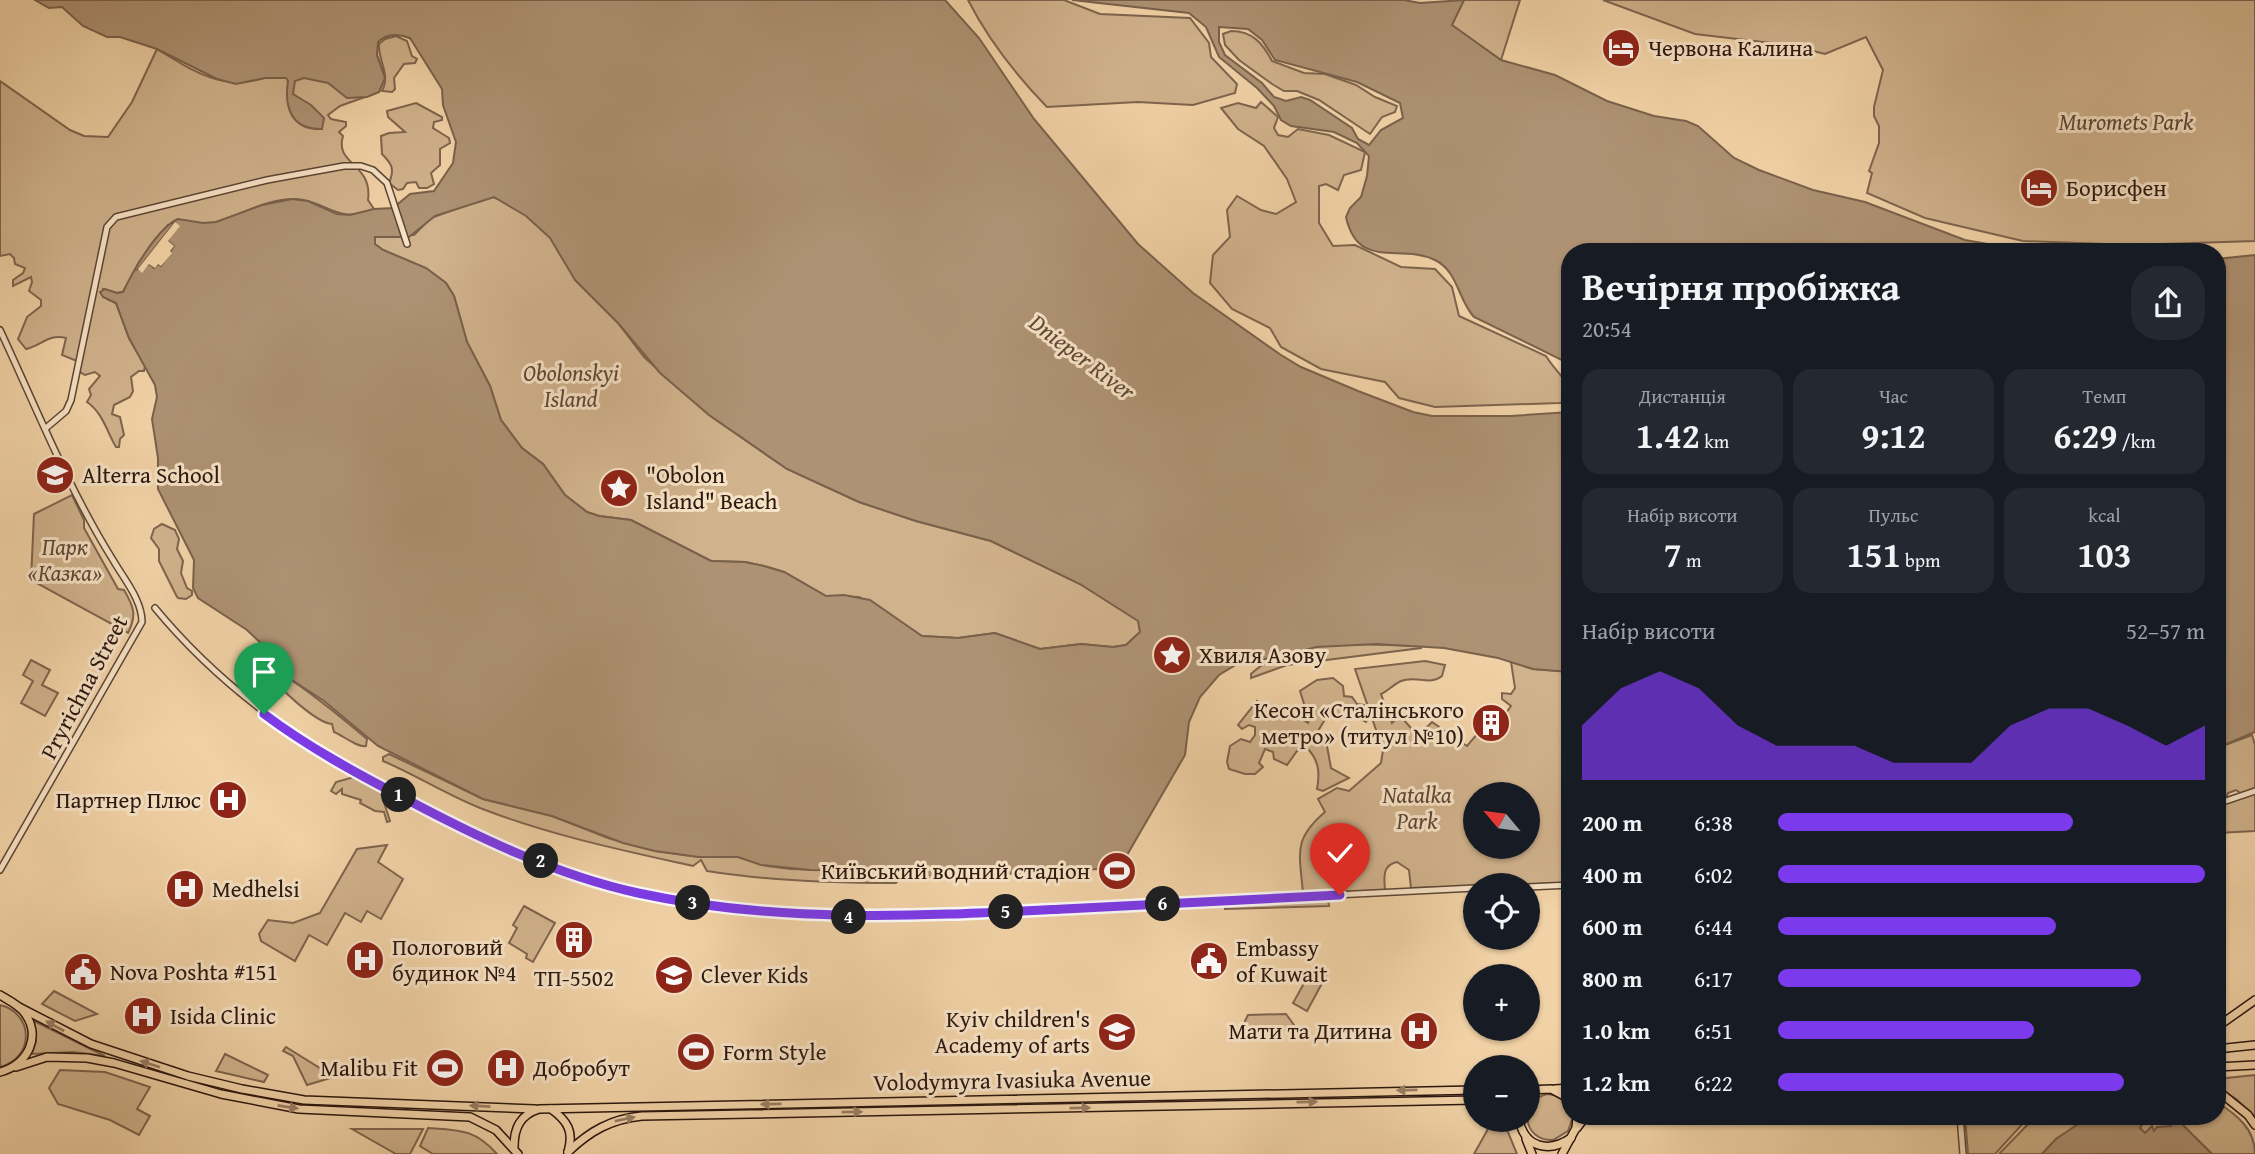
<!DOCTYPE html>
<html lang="uk">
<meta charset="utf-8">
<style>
:root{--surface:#171b24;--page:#242831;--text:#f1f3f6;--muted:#9ea1a6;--accent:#7c3aed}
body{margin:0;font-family:"Gentium Book Plus",serif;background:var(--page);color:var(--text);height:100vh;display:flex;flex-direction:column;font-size:26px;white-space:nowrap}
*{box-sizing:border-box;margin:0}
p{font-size:23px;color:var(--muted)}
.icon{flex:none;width:38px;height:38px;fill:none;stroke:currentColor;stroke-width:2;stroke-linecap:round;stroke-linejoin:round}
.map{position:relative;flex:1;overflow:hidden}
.panel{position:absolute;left:1561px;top:243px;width:665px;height:882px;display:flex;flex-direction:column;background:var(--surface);border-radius:28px;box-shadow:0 2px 5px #0004}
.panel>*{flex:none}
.needle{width:46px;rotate:299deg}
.controls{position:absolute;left:1463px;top:782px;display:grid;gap:14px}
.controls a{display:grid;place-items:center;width:77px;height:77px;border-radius:50%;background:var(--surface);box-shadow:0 2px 5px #0004;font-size:35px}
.pin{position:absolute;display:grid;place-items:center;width:60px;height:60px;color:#fff;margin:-72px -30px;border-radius:50% 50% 50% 0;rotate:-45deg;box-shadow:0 0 7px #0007}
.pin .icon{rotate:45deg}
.km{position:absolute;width:35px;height:35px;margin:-18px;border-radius:50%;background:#222;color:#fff;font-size:19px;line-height:35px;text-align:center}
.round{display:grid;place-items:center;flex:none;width:74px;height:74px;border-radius:28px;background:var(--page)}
.head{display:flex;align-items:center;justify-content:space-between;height:119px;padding:0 21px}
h1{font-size:38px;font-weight:600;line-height:52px}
.metrics{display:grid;grid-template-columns:repeat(3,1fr);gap:10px;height:119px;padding:7px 21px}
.metrics div{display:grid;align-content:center;border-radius:18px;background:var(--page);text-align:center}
.metrics b{font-size:35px;font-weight:600}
.metrics small{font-size:19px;font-weight:400}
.metrics p{font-size:19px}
.chart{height:196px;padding:14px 21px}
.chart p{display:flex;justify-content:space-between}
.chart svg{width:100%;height:126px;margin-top:7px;fill:var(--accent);opacity:.7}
ul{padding:0 21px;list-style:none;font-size:23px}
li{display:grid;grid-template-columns:112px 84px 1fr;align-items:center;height:52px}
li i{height:18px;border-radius:9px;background:var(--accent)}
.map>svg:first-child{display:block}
.green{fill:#d0b28c;stroke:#7e644e;stroke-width:2;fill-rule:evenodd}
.water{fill:#ae9273;stroke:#7a614b;stroke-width:2;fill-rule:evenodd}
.pier{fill:#f1d2a6}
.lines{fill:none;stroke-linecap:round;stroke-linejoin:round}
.minor-casing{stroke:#5d4635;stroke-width:8}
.major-casing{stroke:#2c170f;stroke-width:10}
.minor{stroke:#f6e2c5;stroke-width:5}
.major{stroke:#f1d2a6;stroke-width:7}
.oneway{fill:#987e62}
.route-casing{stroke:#fff;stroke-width:14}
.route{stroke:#7c3aed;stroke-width:9}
.labels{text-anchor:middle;stroke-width:6;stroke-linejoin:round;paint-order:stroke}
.poi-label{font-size:23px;fill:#2c170f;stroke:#f6e2c5;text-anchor:start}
.park-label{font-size:23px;font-style:italic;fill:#5d4634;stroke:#f6e2c5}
.street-label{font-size:23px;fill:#2c170f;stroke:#f6e2c5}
.water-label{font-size:24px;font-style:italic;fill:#604837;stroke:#f6e2c5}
</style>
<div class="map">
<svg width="2255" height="1154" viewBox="0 0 2255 1154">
<rect width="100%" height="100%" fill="#f1d2a6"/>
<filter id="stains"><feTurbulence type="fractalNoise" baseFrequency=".00286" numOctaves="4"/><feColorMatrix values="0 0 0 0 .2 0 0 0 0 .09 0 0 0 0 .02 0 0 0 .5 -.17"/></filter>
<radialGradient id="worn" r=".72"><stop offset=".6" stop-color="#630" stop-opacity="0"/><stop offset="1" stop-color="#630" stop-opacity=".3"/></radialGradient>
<!-- green -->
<g class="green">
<path d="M384 0 416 43C405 33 389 31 378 42L377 55 385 78 379 92 340 106 328 115 331 119 346 122V126L339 132 343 136C334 165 373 163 368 200L374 209C336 225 328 201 296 199 268 198 243 214 217 222 204 225 183 223 168 225L139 262 123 292 117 293 103 289 107 299 116 303 129 338 145 366 144 371H139L131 377 133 391 130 397 114 405 112 414 120 417 124 435 120 439 119 447H116C107 432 103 413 87 402L91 395 89 389 100 376 95 372 85 375 80 372 77 361 62 355 66 338C49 333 41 346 26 349L18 339 27 317 41 306V300L29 291 32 282 31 277 13 286V280L23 273 25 268 15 264 14 258 10 254 0 256V81L70 130 84 136 108 137 132 102 157 49C193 71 222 91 264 78Z"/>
<path d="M968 0H1064L1100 14 1190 18 1209 43 1211 57 1237 84 1235 93 1193 105 1138 102 1047 107C1015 74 989 41 968 0Z"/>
<path d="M1464 0H1520L1501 60 1451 25Z"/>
<path d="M1603 0H2255V241L2131 245 2023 241 1925 218 1867 193 1872 173 1869 171 1879 143V126L1874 116V107L1883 70 1866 37 1825 54 1789 45 1695 34Z"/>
<path d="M1231 31C1253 31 1263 44 1272 61L1304 73 1325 74 1356 85 1375 97 1397 106 1395 112 1382 117 1370 134 1319 100 1297 91H1284L1272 84 1239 60 1225 45 1223 34Z"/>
<path d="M396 36 407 41 412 56 417 59 415 63 404 64 394 78 395 89 392 92 382 91C391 75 378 61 379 44L385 39Z"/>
<path d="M1261 102 1278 117 1274 128 1278 135 1288 137 1298 129 1329 135 1365 152 1361 170 1344 175 1338 190 1326 184 1319 186V223L1333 246 1355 245 1401 267 1435 269 1452 287 1459 316 1546 356C1556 373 1570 379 1570 400L1560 403 1435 407 1399 398 1385 382 1321 369 1281 347 1270 328 1232 309 1210 283 1213 255 1230 237 1227 210 1237 196 1261 210 1276 214 1296 202 1287 179 1264 146 1238 129 1221 108 1238 103 1256 108Z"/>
<path d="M416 103 442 117V120L434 122 433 128 449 138 450 143 440 149V165L431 173 434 184 427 188H419L416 182 407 183 403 189 398 190 389 183C395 169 392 164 382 154L381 136 389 133 405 132 388 117 387 111Z"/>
<path d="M493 197 546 220 575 280 618 323 644 357 709 415 787 469 859 502 916 521 991 541 1080 584 1139 621 1140 632 1126 645 1113 647 1081 644 1040 649 995 633 958 638 922 636 859 597 826 596 784 572 764 566 745 562 711 561 631 520 599 516 587 512 565 495 543 464 522 448 501 420 490 386 467 342 454 296 446 283 426 268 383 250 375 244 374 231 382 235H414L431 218 464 206 462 202H478Z"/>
<path d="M72 495 84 520V528L118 589 124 590C134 607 137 615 128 633L31 580 34 514Z"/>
<path d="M162 524 175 530 179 539 177 549 183 561 181 573 187 588 192 591V595L186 599 178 598 176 595 159 561V549L151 538 154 529Z"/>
<path d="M1355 644 1421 646V648L1287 665 1251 678V674C1276 650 1321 644 1355 644Z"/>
<path d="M31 660 50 670 42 685 58 693 45 716 21 703 33 681 23 675Z"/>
<path d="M1425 661 1445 665 1442 676C1430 686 1416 675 1401 681 1394 684 1388 691 1381 694L1392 723 1396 719H1403L1418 736 1432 722 1467 746 1478 733 1487 739 1511 706 1502 699V693L1511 694 1515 688 1511 662 1533 669 1570 672V883L1411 888 1409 870 1397 862C1382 865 1384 878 1385 890L1303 894C1300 854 1292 840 1325 812L1318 799 1337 788 1349 791 1381 763 1383 750 1355 669ZM1475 794H1528V847H1475Z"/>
<path d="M264 666C285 670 348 723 367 739L366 746C358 748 342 735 334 732L332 724C315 723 277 685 264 671Z"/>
<path d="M1333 678 1343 686 1344 696 1352 697 1357 704 1364 705 1369 717 1366 722 1345 711 1335 716 1329 713 1318 731 1325 735 1331 768 1349 778 1323 791 1317 789C1320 773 1319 761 1308 749L1297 751 1287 765 1274 759 1273 752 1265 749 1259 763 1263 767 1255 774H1245L1229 769 1227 762 1230 746 1241 739 1250 742 1255 735V727L1249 725 1242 729 1238 725 1257 701 1266 708 1274 706 1287 717 1297 716 1308 723 1311 711 1305 707 1300 691 1317 680Z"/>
<path d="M2252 735 2255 745V790L2242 794 2236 790 2228 793 2225 800 2217 803V748Z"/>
<path d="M389 754 483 799 552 816 608 838 655 851 699 857H738L767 866 791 869 894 872 898 873 899 879 896 883C832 883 769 881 707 871L701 860 693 866C621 850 549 835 480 808 447 795 416 775 383 761V757Z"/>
<path d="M354 777 380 790 390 821 387 822 384 812 375 811 360 803 361 800 342 794V789L336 794 331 791 336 782Z"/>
<path d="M2255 793V831L2217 833V806Z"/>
<path d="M387 845 378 862 403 879 381 919 367 911 361 922 345 913 327 945 309 935 295 961 261 941 259 934 268 920 293 923 320 913 357 849Z"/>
<path d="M1328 899 1329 906 1225 909V906Z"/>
<path d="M524 906 555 923 533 962 526 958 527 954 509 943 517 928 513 925Z"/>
<path d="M1326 976 1307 1011 1293 1003 1307 978Z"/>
<path d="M54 991 97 1014 75 1021 42 1004Z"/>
<path d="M0 1005C34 1013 35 1058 0 1067Z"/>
<path d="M1286 1014 1297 1029 1245 1031V1021L1248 1015Z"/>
<path d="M34 1021 105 1056 73 1052 32 1054 36 1041Z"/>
<path d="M286 1047 334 1077 307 1085 293 1056 283 1051Z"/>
<path d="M225 1054 268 1075 264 1082 216 1071Z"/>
<path d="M60 1070 105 1072 150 1087 137 1109 150 1116 139 1135 110 1120 58 1104 49 1088Z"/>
<path d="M2255 1075V1117L2236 1099 2217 1087V1079Z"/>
<path d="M1547 1094C1563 1095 1570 1102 1570 1116L1573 1117 1568 1131 1553 1140C1522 1141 1518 1101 1547 1094Z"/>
<path d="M2217 1102C2237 1115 2255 1129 2255 1154H2212L2179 1122 2155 1132 2152 1127 2145 1133 2140 1128 2143 1123 2123 1119 2090 1121 2088 1119 2056 1139 2042 1154H1999L2035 1117 2217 1116Z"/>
<path d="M1965 1117V1116L2029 1117 1995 1154H1968Z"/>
<path d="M1493 1120 1508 1132 1517 1154H1474Z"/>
<path d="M428 1128C459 1130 475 1129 497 1154H433L420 1146Z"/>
<path d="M352 1129H423L410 1154H396Z"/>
</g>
<!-- water -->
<g class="water">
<path d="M35 0H945L979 38 1034 119 1138 244 1193 293 1281 355 1301 367 1358 391 1413 412 1432 416H1511L1570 412V672L1533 669 1498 658 1444 648 1377 644 1316 647 1284 656 1239 663 1219 675 1200 697 1189 722 1185 755 1127 855 1116 856 1098 869 909 879 902 871 810 870 761 865 738 857H699L655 851 623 843 552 816 483 799 378 746 324 701 286 676 272 654 247 630 198 598 193 588 194 560 158 489V458L152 419 157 397 155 385 129 338 116 303 103 297 100 292 105 289 117 293 123 292C133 271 157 228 178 219L203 223 216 222 262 205 292 199 308 201 337 214 350 215 374 209 393 208 410 194 434 191 453 163 456 142 443 105 442 89 410 38C399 34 387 33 378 42L377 55 385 78 379 92 367 97 347 98 328 83 304 78 295 81 293 94 311 105 324 118 322 129C291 130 284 107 288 81L286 78H265L236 84 217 79 157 49 120 37H107L83 26 62 7 49 8ZM494 197 526 216 550 238 575 280 618 323 660 373 709 415 787 469 859 502 916 521 991 541 1080 584 1138 621 1140 632 1126 645 1113 647 1081 644 1040 649 995 633 958 638 922 636 870 600 844 595 826 596 784 572 764 566 745 562 711 561 631 520 599 516 587 512 565 495 543 464 522 448 501 420 490 386 467 342 454 296 446 283 426 268 383 250 375 244V237H409L435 216ZM175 222 168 241 174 246 161 266 158 264 154 268 150 264 138 269Z"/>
<path d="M1072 0H1404L1420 3 1464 0 1452 25 1501 60 1555 75 1607 101 1654 116 1686 121 1698 126 1734 158 1759 170 1813 190 1865 202 1965 240 2033 252H1570V367L1564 361 1474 317C1458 300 1458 271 1435 260 1400 243 1358 271 1346 217L1350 208 1361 197 1367 176 1369 156 1357 143 1334 132 1291 126 1281 120 1274 106 1257 88 1219 57 1206 27 1189 13ZM1219 27 1248 29 1262 40 1275 60 1357 82 1400 103 1403 118 1381 130 1369 145 1358 139 1352 128 1310 100 1301 97 1286 101 1274 97 1262 83 1225 55 1219 42Z"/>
<path d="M2255 255V732L2217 748V259Z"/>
<path d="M2105 1117 2116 1121 2130 1117 2133 1121 2143 1122 2140 1128 2145 1133 2152 1126 2154 1131 2157 1127 2171 1126V1122H2180L2212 1154H2042L2056 1139 2084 1120 2095 1121Z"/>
</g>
<!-- pier -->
<path class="pier" d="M175 222 180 226 168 241 174 246 170 251 172 253 161 266 158 264 155 268 149 264 142 273 138 269Z"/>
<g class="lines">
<defs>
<g id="minor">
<path d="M0 330C36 407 68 488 113 560 124 579 142 600 142 622L0 870"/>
<path d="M46 428 66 411 71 400 107 227 116 217 267 180 344 166H361L373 170 387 183 407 244"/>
<path d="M155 608C222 689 302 744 394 793 471 834 551 872 636 892 779 927 927 916 1072 908 1207 901 1341 894 1475 888"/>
<path d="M2217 804 2255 791"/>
<path d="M1528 887 1570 885"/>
<path d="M1960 1116 1963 1154"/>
</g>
<g id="major">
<path d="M0 995C8 1000 17 1004 23 1011 43 1035 28 1065 0 1072"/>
<path d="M19 1007 91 1044 188 1076 242 1089 304 1100 535 1109"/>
<path d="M2217 1027 2255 1000"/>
<path d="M2217 1049 2255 1045"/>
<path d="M16 1067 47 1057 87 1058 114 1063 221 1094 299 1109 470 1117 496 1130 518 1154"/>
<path d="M2217 1067 2255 1065"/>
<path d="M1555 1089 1570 1088"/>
<path d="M1528 1090 1551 1089 1570 1099"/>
<path d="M2217 1090 2248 1115 2255 1125"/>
<path d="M551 1109C568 1121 574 1132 568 1152"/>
<path d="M1519 1120C1525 1148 1549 1153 1571 1138"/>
<path d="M1577 1128 1586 1116"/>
<path d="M1526 1139 1532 1154"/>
<path d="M514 1147C514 1128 520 1115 539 1109L1475 1090"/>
<path d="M568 1152C590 1131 611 1119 642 1116L1475 1100"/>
<path d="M1562 1154 1576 1128 1577 1116"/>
</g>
</defs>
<!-- minor casing -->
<use href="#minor" class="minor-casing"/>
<!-- major casing -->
<use href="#major" class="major-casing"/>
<!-- minor -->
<use href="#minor" class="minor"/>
<!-- major -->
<use href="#major" class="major"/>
</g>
<!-- one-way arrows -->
<defs><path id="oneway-solid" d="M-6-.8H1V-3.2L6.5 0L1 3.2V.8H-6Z" transform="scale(1.75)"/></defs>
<g class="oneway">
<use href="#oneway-solid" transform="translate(55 1026) rotate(-151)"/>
<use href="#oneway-solid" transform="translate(150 1064) rotate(-162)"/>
<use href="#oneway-solid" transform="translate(1407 1090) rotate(179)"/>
<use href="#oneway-solid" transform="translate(1307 1102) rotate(-1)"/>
<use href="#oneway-solid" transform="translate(771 1104) rotate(179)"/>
<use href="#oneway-solid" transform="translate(480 1106) rotate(-177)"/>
<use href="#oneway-solid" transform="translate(288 1107) rotate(9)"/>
<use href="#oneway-solid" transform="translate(1080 1108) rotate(-1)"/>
<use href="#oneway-solid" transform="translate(852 1112) rotate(-1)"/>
<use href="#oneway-solid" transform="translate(625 1119) rotate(-11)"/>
</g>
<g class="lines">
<defs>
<path id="route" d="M264 714C308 747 356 773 404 798 477 837 556 875 638 893 780 924 921 916 1064 909 1156 904 1248 900 1340 895"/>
</defs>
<!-- route casing -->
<use href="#route" class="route-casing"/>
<!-- route -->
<use href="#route" class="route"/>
</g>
<!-- icons -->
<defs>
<symbol id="hotel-disc" viewBox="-11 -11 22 22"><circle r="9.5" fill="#8f2418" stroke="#f6e2c5"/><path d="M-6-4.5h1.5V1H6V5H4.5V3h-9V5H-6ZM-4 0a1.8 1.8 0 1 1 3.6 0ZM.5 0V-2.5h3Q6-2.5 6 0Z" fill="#fff"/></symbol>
<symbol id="school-disc" viewBox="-11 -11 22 22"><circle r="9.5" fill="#8f2418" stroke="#f6e2c5"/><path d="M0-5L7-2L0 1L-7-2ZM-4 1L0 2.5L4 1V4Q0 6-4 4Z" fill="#fff"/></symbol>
<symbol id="sight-disc" viewBox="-11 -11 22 22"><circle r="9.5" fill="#8f2418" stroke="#f6e2c5"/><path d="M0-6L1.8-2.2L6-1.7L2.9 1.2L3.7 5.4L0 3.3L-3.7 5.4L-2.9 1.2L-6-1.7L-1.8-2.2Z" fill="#fff"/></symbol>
<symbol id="building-disc" viewBox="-11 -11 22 22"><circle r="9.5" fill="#8f2418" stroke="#f6e2c5"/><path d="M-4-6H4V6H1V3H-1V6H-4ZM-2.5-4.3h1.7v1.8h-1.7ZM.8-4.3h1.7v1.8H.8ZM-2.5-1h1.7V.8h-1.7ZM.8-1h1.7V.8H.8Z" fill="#fff"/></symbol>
<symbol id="hospital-disc" viewBox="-11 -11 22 22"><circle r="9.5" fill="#8f2418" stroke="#f6e2c5"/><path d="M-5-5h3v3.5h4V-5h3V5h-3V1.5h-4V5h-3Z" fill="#fff"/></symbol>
<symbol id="stadium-disc" viewBox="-11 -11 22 22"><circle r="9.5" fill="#8f2418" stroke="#f6e2c5"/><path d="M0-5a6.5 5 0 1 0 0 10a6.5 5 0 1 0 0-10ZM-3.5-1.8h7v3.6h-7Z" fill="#fff"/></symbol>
<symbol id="civic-disc" viewBox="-11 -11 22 22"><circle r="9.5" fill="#8f2418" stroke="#f6e2c5"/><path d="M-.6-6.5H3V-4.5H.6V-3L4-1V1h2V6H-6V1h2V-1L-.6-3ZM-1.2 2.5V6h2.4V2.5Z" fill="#fff"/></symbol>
</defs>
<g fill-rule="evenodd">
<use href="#hotel-disc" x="1599" y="26" width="44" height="44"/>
<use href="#hotel-disc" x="2017" y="166" width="44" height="44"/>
<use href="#school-disc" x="33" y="453" width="44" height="44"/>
<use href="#sight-disc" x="597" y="466" width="44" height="44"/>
<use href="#sight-disc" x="1150" y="633" width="44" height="44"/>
<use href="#building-disc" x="1469" y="701" width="44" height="44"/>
<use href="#hospital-disc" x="206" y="778" width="44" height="44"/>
<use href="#stadium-disc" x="1095" y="849" width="44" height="44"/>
<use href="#hospital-disc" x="163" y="867" width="44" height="44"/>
<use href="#building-disc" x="552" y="918" width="44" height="44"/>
<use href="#hospital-disc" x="343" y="938" width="44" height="44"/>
<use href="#civic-disc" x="1187" y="939" width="44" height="44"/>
<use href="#civic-disc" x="61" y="950" width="44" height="44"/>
<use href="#school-disc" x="652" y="953" width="44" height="44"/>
<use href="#hospital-disc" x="121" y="994" width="44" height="44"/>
<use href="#hospital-disc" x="1397" y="1009" width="44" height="44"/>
<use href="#school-disc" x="1095" y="1010" width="44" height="44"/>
<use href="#stadium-disc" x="674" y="1030" width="44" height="44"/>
<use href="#stadium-disc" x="423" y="1046" width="44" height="44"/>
<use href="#hospital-disc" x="484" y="1046" width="44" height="44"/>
</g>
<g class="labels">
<!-- poi labels -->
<g class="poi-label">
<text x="1648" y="56">Червона Калина</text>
<text x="2066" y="196">Борисфен</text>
<text x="82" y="483">Alterra School</text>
<text x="646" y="483">"Obolon<tspan x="646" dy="26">Island" Beach</tspan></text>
<text x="1199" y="663">Хвиля Азову</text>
<text x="1464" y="718" text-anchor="end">Кесон «Сталінського<tspan x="1464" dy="26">метро» (титул №10)</tspan></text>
<text x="201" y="808" text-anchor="end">Партнер Плюс</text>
<text x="1090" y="879" text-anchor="end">Київський водний стадіон</text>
<text x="212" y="897">Medhelsi</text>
<text x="392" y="955">Пологовий<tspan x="392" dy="26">будинок №4</tspan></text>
<text x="1236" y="956">Embassy<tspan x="1236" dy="26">of Kuwait</tspan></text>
<text x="110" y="980">Nova Poshta #151</text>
<text x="701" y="983">Clever Kids</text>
<text x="574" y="986" text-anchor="middle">ТП-5502</text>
<text x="170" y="1024">Isida Clinic</text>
<text x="1090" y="1027" text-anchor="end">Kyiv children's<tspan x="1090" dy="26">Academy of arts</tspan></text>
<text x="1392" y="1039" text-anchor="end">Мати та Дитина</text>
<text x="723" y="1060">Form Style</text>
<text x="418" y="1076" text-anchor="end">Malibu Fit</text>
<text x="533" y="1076">Добробут</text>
</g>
<!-- park labels -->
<g class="park-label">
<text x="2126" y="130">Muromets Park</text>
<text x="571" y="381">Obolonskyi<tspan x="571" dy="26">Island</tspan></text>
<text x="65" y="555">Парк<tspan x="65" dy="26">«Казка»</tspan></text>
<text x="1417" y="803">Natalka<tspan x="1417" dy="26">Park</tspan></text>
</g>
<!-- street labels -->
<g class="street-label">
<text transform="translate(84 687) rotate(-62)" y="8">Pryrichna Street</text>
<text transform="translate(1012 1080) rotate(-1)" y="8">Volodymyra Ivasiuka Avenue</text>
</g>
<!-- water labels -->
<g class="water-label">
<text transform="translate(1082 357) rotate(37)" y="8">Dnieper River</text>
</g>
</g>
<rect width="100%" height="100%" filter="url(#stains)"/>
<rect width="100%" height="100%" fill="url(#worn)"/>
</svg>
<div class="controls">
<a><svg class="needle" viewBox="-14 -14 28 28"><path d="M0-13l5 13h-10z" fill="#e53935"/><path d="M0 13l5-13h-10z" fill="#9ea1a6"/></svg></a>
<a><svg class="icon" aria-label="locate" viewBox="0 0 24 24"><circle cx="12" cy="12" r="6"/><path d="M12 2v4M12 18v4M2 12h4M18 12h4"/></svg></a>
<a>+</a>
<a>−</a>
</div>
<div class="pin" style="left:264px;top:714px;background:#1e9e55"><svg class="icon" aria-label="arrive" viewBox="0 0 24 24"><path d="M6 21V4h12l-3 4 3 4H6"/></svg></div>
<div class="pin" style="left:1340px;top:895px;background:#d93025"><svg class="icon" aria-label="check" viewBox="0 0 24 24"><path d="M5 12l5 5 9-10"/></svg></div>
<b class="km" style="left:399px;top:795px">1</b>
<b class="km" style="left:541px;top:861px">2</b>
<b class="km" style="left:693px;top:903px">3</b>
<b class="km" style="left:849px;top:917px">4</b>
<b class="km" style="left:1006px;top:912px">5</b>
<b class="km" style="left:1163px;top:904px">6</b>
<section class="panel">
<div class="head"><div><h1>Вечірня пробіжка</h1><p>20:54</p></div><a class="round"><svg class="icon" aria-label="share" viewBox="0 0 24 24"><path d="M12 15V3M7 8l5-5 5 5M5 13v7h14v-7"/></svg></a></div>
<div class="metrics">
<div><p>Дистанція</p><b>1.42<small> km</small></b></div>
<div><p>Час</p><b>9:12</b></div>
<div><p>Темп</p><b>6:29<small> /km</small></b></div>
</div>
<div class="metrics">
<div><p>Набір висоти</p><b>7<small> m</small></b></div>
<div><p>Пульс</p><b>151<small> bpm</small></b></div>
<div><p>kcal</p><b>103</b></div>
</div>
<div class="chart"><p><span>Набір висоти</span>52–57 m</p>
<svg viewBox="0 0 160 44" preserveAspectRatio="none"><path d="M0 44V25L10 12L20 6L30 12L40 25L50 32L60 32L70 32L80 38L90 38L100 38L110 25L120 19L130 19L140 25L150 32L160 25V44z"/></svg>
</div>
<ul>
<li><b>200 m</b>6:38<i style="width:69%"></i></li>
<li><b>400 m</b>6:02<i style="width:100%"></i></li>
<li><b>600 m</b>6:44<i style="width:65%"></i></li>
<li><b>800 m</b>6:17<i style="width:85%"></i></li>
<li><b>1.0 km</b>6:51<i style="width:60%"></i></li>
<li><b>1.2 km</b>6:22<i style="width:81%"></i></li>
</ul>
</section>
</div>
